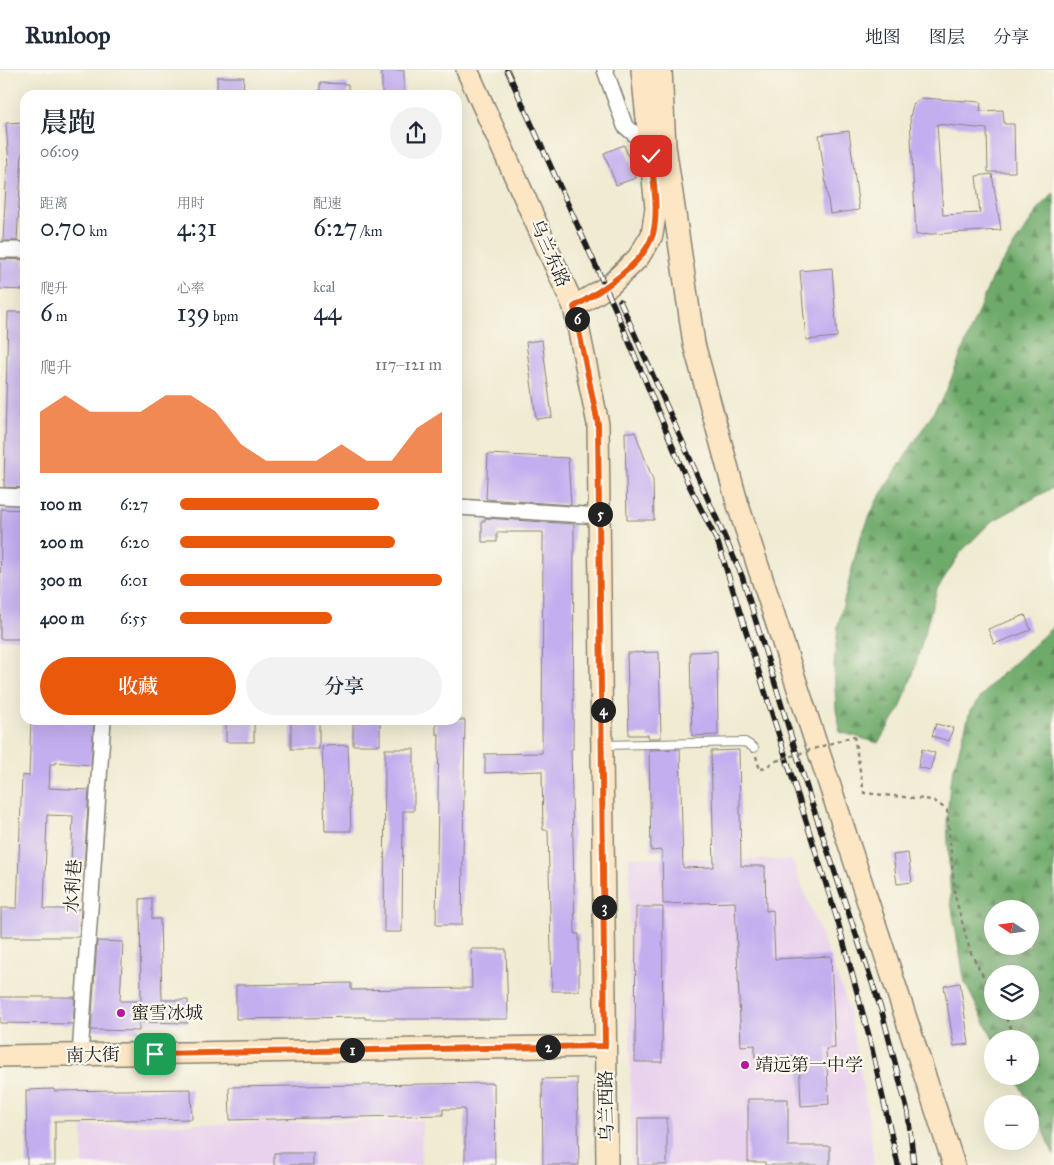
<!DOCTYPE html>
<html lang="zh">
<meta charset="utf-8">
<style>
:root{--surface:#fff;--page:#f2f2f3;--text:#1f2937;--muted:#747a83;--line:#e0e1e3;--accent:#ea580c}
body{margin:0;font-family:"IM FELL Great Primer","Noto Serif SC",serif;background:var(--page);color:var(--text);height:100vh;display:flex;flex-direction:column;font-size:19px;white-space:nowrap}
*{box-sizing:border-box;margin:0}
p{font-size:16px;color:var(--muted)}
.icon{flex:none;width:28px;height:28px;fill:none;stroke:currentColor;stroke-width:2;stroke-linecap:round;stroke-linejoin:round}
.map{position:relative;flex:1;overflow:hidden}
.sheet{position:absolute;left:20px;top:20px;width:442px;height:635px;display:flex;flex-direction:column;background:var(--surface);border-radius:15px;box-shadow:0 5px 20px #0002}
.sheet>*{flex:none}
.needle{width:32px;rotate:283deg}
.controls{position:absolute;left:984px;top:830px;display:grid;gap:10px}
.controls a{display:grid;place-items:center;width:55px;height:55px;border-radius:50%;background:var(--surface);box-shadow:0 5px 20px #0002;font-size:25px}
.pin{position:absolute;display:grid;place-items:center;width:42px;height:42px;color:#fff;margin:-21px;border-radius:10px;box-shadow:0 2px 8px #0006}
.km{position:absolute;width:25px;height:25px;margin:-12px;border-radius:50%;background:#222;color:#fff;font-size:14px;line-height:25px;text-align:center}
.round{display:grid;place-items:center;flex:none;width:52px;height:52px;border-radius:26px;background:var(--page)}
.head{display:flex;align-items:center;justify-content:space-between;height:85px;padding:0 20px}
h1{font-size:28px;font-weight:600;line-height:38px}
.metrics{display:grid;grid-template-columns:repeat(3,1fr);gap:8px;height:85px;padding:5px 20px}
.metrics div{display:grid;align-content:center}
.metrics b{font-size:25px;font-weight:600}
.metrics small{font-size:14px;font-weight:400}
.metrics p{font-size:14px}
.chart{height:140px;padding:10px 20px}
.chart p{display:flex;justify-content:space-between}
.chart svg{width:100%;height:90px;margin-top:5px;fill:var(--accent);opacity:.7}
.primary-button{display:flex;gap:10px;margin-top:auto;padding:10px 20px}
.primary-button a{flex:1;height:58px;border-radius:30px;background:var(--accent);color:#fff;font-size:20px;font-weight:600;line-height:58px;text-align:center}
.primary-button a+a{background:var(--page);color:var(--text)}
ul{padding:0 20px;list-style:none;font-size:16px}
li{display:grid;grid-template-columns:80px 60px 1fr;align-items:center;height:38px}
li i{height:12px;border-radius:6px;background:var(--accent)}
header{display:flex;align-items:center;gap:30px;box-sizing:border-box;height:70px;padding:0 25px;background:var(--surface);border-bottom:1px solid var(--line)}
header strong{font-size:24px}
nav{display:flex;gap:28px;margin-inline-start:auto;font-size:18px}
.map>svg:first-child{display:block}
.built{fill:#e9d2ed}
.forest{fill:url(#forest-firs);stroke:#456343;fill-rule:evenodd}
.building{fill:#c3aeef}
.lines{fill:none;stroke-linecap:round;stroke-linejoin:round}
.lane-casing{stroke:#868477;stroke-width:10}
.street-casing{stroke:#868477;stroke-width:18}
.secondary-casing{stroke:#868477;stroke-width:24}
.path{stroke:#868477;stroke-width:2.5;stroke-dasharray:4 4;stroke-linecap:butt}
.lane{stroke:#fff;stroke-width:8}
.street{stroke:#fff;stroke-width:15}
.secondary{stroke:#fce6c4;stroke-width:21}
.rail-casing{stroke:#1c1c1c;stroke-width:5.5}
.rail{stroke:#fbf7ec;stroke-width:4;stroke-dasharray:11;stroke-linecap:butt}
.path-bridge{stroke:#868477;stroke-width:2.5;stroke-dasharray:4 4;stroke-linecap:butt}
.route-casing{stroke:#fff;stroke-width:10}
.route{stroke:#ea580c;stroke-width:6}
.poi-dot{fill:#b5179e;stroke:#fbf7ec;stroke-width:2}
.labels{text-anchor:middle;stroke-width:4.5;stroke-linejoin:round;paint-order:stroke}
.street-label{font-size:18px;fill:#1c1c1c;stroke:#fbf7ec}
.poi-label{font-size:18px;fill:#1c1c1c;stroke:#fbf7ec;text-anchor:start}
</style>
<header>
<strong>Runloop</strong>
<nav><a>地图</a><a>图层</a><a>分享</a></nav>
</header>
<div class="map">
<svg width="1054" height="1095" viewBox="0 0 1054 1095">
<defs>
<pattern id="forest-firs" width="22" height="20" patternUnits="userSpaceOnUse" patternTransform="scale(1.25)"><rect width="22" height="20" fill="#6eaa6a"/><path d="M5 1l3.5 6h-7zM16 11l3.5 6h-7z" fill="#5a8a56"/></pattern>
</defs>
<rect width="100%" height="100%" fill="#fbf7ec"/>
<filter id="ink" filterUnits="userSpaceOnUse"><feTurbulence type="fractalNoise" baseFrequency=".02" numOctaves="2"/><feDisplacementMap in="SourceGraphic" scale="10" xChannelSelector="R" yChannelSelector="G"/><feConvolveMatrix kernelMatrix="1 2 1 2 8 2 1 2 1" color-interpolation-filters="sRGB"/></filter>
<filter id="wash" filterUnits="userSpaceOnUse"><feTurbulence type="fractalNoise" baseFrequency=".0096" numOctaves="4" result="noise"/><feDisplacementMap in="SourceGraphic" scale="20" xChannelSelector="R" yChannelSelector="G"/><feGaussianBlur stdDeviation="1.12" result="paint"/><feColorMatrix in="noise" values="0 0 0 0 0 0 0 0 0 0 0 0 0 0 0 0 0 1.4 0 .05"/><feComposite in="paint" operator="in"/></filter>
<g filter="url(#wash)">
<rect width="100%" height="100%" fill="#f0ebd2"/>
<!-- built -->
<g class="built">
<path d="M629 787 792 790 848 935 870 1055 874 1095H631Z"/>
<path d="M422 1050 421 1095H83V1056Z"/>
</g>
<!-- forest -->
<g class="forest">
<path d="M1054 122V417L991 452 961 482 937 519 914 601 900 639 878 673 840 662 836 639 834 596 838 555 859 471 876 432 945 324 992 207 1043 133Z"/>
<path d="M1054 556V1086L1041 1053 1014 1006H1030V969H993L965 913 951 833 947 750 950 712 970 641 993 612ZM992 839H1030V876H992ZM992 904H1030V941H992Z"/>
</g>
<g id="blocks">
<!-- building -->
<g class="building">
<rect x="382" y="0" width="22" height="25"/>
<path d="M217 7H244L243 25H217Z"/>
<path d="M320 13 348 14V25H320Z"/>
<path d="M921 28 981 32 980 41 1003 40 1004 54H1014L1015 102H988L987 59 937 54 943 145 980 143 976 106 992 104 1001 160 916 165 910 47 913 35Z"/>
<path d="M25 52V82L22 83 17 171H3L7 95H9L6 53Z"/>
<path d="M849 61 859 140 830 144 819 65Z"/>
<path d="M624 75 636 108 616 115 604 83Z"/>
<path d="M0 189 25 190V220L0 219Z"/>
<path d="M832 198 837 267 806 270 800 201Z"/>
<path d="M8 242H25V418L4 417Z"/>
<path d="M542 270 552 347 536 349 526 272Z"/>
<path d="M625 362H635L653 410 654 450H627Z"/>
<path d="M488 384 568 388 571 435 486 429Z"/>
<path d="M1 439 25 440V569H0Z"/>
<path d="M485 448 574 454 573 679H571L575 864H579V921H552L548 760H543L542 701 485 703V684L542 683 543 462H497V472H482V451H485Z"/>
<path d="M1025 545 1031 560 994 574 988 559Z"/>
<path d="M717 581 718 665 692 666 690 582Z"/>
<path d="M659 582 661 668H648V665H629L627 583Z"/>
<path d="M31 650H94L91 695 55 692V694H50L49 718 89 720 84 796H71L73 746 47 745 44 839H81L79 867H1V838H17L22 705 29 706Z"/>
<rect x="226" y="650" width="28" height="22"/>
<rect x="291" y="650" width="28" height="29"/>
<rect x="353" y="650" width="27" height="25"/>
<path d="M436 650H465L462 855H436L439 664H436Z"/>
<path d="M936 654 953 658 949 671 932 666Z"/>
<path d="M348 675 351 761H325L322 676Z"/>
<path d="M385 679H414V741H403L402 862H384Z"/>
<path d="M680 679 683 798 714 797 711 681 739 680 741 796H765L766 841 773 840 775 889 831 886 835 978 826 979 829 1034 801 1036 799 986 755 988V975L741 976 735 832 663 834 662 780 651 781 649 680Z"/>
<path d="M922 679 935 683 930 700 918 697Z"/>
<path d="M908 783 912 812 897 814 893 785Z"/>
<path d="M152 828V849H160L162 930H188V953L139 952V961L91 960 97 871 123 872 120 931H141L140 829Z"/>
<path d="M636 837H663L662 992H635Z"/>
<path d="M471 879H506L508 949H365V947L236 949V915L351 913V920L472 918Z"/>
<path d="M960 913 969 974 954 976 944 916Z"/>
<path d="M0 927H75L73 954 0 953Z"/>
<path d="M577 1008 579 1095H543L542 1009Z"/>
<path d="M494 1013 495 1095H465V1039H443V1045L230 1050 229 1017Z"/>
<path d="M54 1019V1021L191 1019 192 1049 55 1051V1095H27L26 1020Z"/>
<path d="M748 1029H788V1076H830V1095H765V1092H748Z"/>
<rect x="638" y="1048" width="29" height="47"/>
<rect x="274" y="1083" width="39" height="12"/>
</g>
</g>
</g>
<g filter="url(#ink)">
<use href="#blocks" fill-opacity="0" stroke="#868477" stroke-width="1"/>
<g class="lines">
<defs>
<path id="lane" d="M603 675 745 672 754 678"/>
<g id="street">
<path d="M605 0 625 56 650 77"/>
<path d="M0 180H25"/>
<path d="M0 426 25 427"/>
<path d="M458 437 600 446"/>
<path d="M80 985 103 650"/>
</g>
<g id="secondary">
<path d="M467 0 574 237 598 354 607 1095"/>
<path d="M661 0 665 76 694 274 737 432 954 1095"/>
<path d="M574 237 610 215 638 188 652 165 656 138 642 0"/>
<path d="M0 986 605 976"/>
</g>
</defs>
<!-- lane casing -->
<use href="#lane" class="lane-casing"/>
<!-- street casing -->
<use href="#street" class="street-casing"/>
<!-- secondary casing -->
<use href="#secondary" class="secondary-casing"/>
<!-- path -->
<g class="path">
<path d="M854 666 864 723 933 730 947 740 955 826 970 881 992 923"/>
<path d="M756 686 760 700 776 691"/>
<path d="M1002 941 1017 969"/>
</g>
<!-- lane -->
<use href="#lane" class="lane"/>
<!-- street -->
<use href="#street" class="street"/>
<!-- secondary -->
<use href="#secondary" class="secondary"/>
<defs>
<g id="rail">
<path d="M507 0 614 236 688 413 718 473 838 852 869 966 898 1095"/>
<path d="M620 231 742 506 811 731 882 942 908 1043 914 1095"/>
</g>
</defs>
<!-- rail casing -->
<use href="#rail" class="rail-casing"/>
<!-- rail -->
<use href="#rail" class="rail"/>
<!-- path-bridge -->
<path class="path-bridge" d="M776 691 854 666"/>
</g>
</g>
<g class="lines" filter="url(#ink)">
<defs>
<path id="route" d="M155 984 605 976 598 354 574 237C600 221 644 195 653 164 659 139 653 111 651 86"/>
</defs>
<!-- route casing -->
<use href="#route" class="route-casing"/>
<!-- route -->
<use href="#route" class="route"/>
</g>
<!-- markers -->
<g class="poi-dot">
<circle cx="121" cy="943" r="5"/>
<circle cx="745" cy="995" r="5"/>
</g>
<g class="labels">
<!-- street labels -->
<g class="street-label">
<text transform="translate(550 183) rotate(66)" y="6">乌兰东路</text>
<text transform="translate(73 816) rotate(-86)" y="6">水利巷</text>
<text transform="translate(93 985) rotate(-1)" y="6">南大街</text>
<text transform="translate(606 1036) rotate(-91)" y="6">乌兰西路</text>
</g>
<!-- poi labels -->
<g class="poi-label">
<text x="131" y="949">蜜雪冰城</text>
<text x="755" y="1001">靖远第一中学</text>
</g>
</g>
</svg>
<div class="controls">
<a><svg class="needle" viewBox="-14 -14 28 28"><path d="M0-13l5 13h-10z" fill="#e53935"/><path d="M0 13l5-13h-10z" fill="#747a83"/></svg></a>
<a><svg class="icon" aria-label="layers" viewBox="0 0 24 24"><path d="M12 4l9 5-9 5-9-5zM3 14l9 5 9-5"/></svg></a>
<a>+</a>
<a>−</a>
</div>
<div class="pin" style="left:155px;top:984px;background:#1e9e55"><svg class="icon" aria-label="arrive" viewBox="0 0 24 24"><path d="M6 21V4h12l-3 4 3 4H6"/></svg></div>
<div class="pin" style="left:651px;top:86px;background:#d93025"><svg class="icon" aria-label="check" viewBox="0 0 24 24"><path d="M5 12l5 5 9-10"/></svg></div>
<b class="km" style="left:352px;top:980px">1</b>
<b class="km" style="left:548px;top:977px">2</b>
<b class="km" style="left:604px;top:837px">3</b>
<b class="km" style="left:603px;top:640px">4</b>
<b class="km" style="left:600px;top:444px">5</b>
<b class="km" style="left:577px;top:249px">6</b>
<section class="sheet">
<div class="head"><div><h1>晨跑</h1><p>06:09</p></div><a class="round"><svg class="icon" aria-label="share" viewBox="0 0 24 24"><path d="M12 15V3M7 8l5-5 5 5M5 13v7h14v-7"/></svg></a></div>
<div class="metrics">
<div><p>距离</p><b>0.70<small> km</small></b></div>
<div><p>用时</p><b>4:31</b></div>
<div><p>配速</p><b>6:27<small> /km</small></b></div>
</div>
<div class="metrics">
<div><p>爬升</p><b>6<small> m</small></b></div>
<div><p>心率</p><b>139<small> bpm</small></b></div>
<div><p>kcal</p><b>44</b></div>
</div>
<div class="chart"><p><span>爬升</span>117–121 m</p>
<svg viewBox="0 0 160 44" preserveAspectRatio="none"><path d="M0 44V14L10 6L20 14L30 14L40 14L50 6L60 6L70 14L80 30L90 38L100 38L110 38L120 30L130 38L140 38L150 22L160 14V44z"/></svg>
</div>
<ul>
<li><b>100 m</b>6:27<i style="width:76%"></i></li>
<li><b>200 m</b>6:20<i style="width:82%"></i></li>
<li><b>300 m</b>6:01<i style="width:100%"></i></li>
<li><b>400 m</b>6:55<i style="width:58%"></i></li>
</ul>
<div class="primary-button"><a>收藏</a><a>分享</a></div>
</section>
</div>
